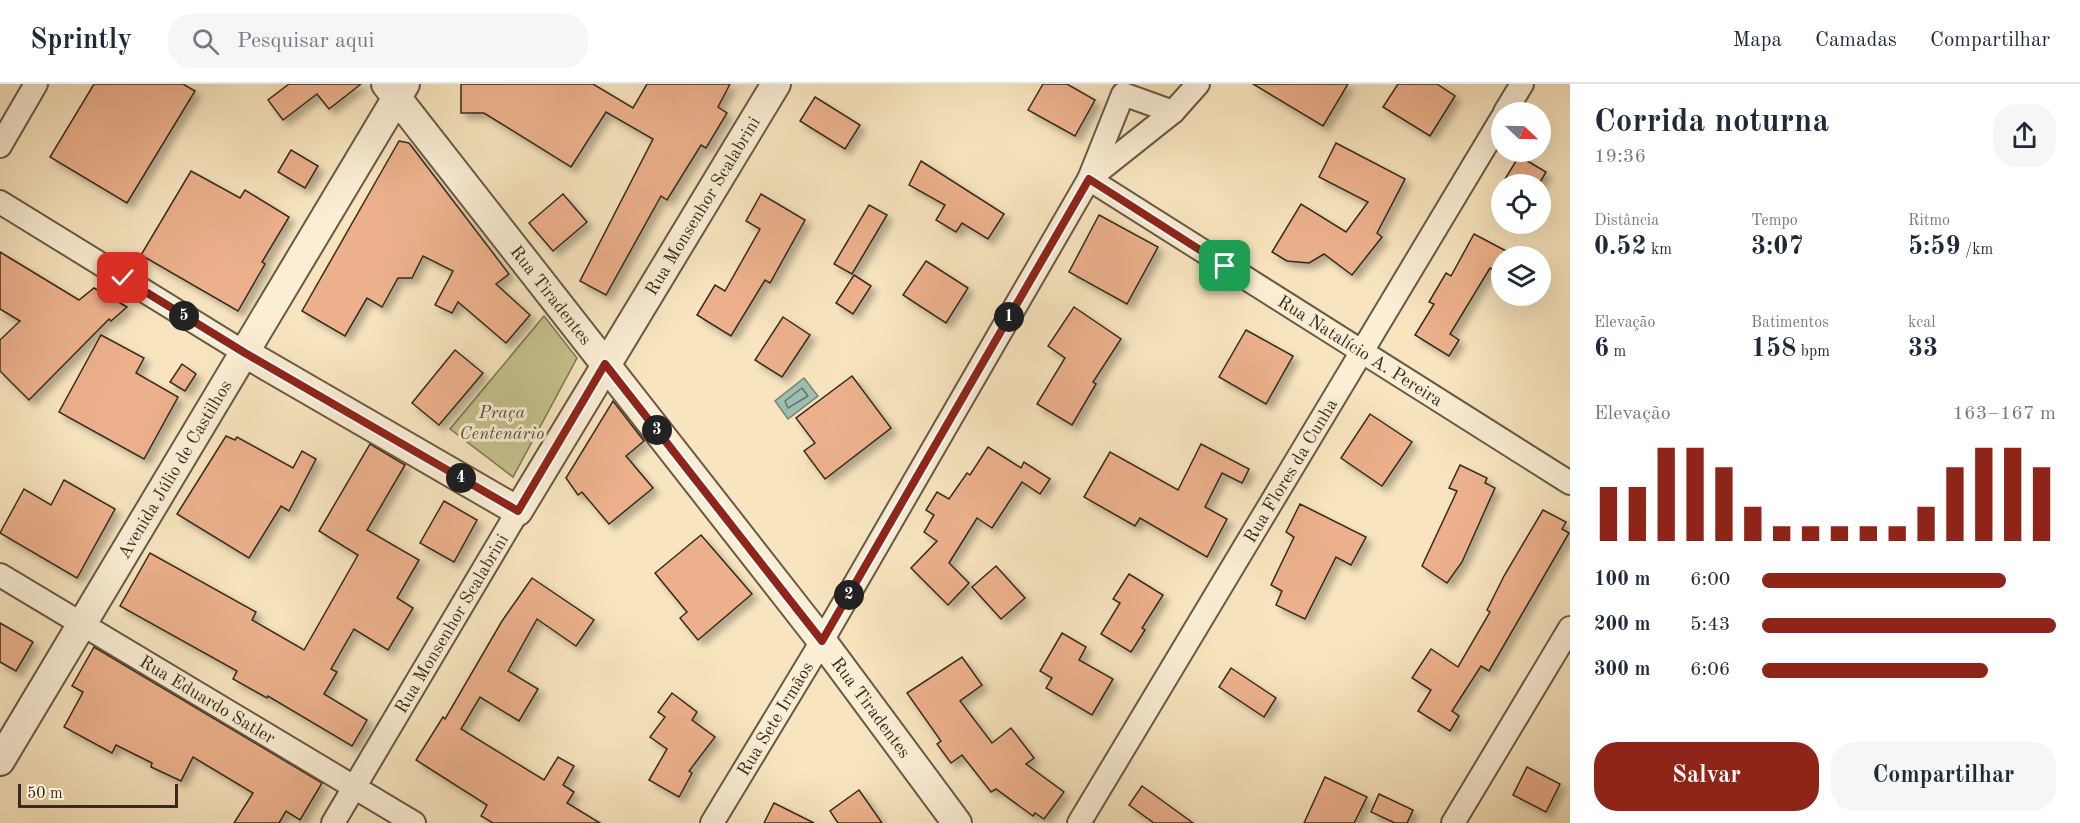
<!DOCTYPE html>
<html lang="pt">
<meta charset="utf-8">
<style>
:root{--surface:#fff;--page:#f6f6f7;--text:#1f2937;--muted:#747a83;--line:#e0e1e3;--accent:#8f2418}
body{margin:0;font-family:"Old Standard TT",serif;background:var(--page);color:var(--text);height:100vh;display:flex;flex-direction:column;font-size:22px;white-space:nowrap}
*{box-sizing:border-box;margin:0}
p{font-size:20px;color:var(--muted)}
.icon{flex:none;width:33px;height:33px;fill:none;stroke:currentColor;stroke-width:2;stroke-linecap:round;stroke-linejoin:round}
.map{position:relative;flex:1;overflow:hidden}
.side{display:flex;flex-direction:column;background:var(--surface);width:510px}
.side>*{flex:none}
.needle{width:39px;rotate:112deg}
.buttons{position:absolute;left:1491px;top:18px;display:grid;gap:12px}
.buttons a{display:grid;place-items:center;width:60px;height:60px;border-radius:50%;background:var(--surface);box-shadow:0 6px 24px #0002;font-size:30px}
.scale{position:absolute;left:18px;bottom:15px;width:160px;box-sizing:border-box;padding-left:6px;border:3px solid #382a1c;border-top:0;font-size:16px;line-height:21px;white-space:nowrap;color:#382a1c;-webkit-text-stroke:4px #faeed5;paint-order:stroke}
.pin{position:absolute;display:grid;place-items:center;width:51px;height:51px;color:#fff;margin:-26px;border-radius:12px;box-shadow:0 3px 9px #0006}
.km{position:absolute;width:30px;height:30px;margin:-15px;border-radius:50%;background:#222;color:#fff;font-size:16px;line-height:30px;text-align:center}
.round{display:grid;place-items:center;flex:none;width:63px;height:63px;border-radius:24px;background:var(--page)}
.head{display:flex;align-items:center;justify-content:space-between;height:102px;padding:0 24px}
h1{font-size:33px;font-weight:700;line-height:45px}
.metrics{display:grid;grid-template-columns:repeat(3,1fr);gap:9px;height:102px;padding:6px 24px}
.metrics div{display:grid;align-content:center}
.metrics b{font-size:26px;font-weight:700}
.metrics small{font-size:16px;font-weight:400}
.metrics p{font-size:16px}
.chart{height:168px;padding:12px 24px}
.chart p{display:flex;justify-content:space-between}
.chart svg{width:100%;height:108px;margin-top:6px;stroke:var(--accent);stroke-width:6}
.cta{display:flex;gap:12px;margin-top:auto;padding:12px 24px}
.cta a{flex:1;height:69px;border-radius:24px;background:var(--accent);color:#fff;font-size:24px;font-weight:700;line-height:69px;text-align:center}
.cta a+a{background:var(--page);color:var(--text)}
ul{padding:0 24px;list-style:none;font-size:20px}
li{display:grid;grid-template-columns:96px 72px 1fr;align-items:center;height:45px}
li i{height:15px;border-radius:8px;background:var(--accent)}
header{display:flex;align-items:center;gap:36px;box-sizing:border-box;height:84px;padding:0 30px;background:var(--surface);border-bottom:2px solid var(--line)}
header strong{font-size:28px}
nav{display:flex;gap:33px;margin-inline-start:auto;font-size:21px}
.search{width:420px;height:54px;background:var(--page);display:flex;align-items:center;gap:15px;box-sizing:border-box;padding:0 21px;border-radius:24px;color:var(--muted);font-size:22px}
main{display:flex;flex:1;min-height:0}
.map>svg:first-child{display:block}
.green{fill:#c4c28d;stroke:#7e7654;stroke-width:1.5}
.water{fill:#9dbfb2;stroke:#758376;stroke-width:1.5}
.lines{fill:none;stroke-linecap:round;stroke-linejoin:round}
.shore{stroke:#6a7467;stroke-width:1.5}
.building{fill:#ecb18c;stroke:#382a1c;stroke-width:1.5;filter:url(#shadow)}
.minor-casing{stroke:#685945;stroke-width:26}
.tertiary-casing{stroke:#685945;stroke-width:32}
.minor{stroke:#faeed5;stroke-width:22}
.tertiary{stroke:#faeed5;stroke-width:28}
.route-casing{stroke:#fff;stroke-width:12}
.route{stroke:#8f2418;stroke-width:8}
.labels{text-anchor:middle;stroke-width:6;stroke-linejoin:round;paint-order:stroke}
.street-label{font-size:18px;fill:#382a1c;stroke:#faeed5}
.park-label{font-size:18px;font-style:italic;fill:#5b5038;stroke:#faeed5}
</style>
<header>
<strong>Sprintly</strong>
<div class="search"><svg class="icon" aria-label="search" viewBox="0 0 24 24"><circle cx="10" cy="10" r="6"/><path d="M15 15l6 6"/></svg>Pesquisar aqui</div>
<nav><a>Mapa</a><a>Camadas</a><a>Compartilhar</a></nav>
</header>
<main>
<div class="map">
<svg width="1570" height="739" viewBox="0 0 1570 739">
<defs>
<filter id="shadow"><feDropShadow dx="5.5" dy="5.5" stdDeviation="3" flood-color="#0004"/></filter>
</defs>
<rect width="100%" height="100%" fill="#f8e5bf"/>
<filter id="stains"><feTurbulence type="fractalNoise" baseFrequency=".00333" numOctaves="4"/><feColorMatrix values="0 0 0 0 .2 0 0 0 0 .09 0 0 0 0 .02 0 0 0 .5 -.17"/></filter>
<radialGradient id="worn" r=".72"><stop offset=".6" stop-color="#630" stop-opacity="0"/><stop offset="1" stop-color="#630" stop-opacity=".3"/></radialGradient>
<!-- green -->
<path class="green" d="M544 232 577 274 513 393 450 345Z"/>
<!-- water -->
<path class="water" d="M804 294 818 312 788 335 775 317Z"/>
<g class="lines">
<!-- shore -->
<path class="shore" d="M802 304 808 312 788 324 785 317Z"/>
</g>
<!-- building -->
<g class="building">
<path d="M94 0H183L195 7 127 119 50 73Z"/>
<path d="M289 0H361L329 25 317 10 283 36 268 16Z"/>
<path d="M461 0H593L633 24 647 0H730L718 23 727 29 706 64 701 61 667 116 661 112 606 211 580 197 653 55 606 28 571 83 484 29H461Z"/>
<path d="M1043 0H1067L1095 16 1075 52 1028 26Z"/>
<path d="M1253 0H1348L1323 42Z"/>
<path d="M1398 0H1437L1455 12 1430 52 1383 23Z"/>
<path d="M815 13 860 41 845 65 800 37Z"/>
<path d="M399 57 409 59 509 190 496 200 530 231 506 259 458 218 452 229 435 221 453 187 423 172 412 194H398L382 223 367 214 345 252 302 227Z"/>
<path d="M1336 59 1405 95 1377 149 1382 153 1352 191 1324 170 1309 179 1287 177 1272 168 1301 120 1346 148 1368 118 1319 93Z"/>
<path d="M291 66 318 82 305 104 278 88Z"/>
<path d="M1519 72 1546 88 1539 100H1502Z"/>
<path d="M921 77 1004 130 988 155 962 139 956 148 936 136 945 121 909 101Z"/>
<path d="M191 87 240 114 245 106 289 133 262 178 265 180 238 227 141 171Z"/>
<path d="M563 110 587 138 553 167 529 139Z"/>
<path d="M761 110 805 136 770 199 765 196 731 252 697 231 715 201 725 207 760 145 746 137Z"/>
<path d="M869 121 887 131 852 190 834 180Z"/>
<path d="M1099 131 1158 163 1127 220 1069 188Z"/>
<path d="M1474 150 1508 168 1505 172H1502L1497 188 1490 184 1450 250 1459 256 1449 272 1415 251 1434 220 1429 218 1446 189 1451 192Z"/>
<path d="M0 168 79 216 94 204 127 223 111 237 109 235 29 316 0 287V256L20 237 0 225Z"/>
<path d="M926 177 968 204 946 239 903 211Z"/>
<path d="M854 191 871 202 853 230 836 219Z"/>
<path d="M1074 223 1121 255 1093 298 1096 300 1072 341 1037 320 1065 274 1048 262Z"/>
<path d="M783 233 810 251 782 293 755 276Z"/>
<path d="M1246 246 1293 272 1266 320 1219 293Z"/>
<path d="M101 251 144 274 136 289 178 313 144 375 59 328Z"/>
<path d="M455 266 483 289 439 341 412 319Z"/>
<path d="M182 280 196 290 185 307 170 298Z"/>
<path d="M852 292 891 344 825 395 804 367 815 359 796 334Z"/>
<path d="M613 317 644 357 626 372 653 404 609 440 582 408 578 411 566 394Z"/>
<path d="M1370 330 1412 358 1382 402 1341 374Z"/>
<path d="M226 352 235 356 237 353 293 384 302 367 316 375 289 427 281 422 249 474 177 430Z"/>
<path d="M370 360 405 381 367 446 419 476 397 514 413 524 388 566 354 545 331 585 337 588 324 610 367 636 352 662 268 612 267 614 233 595 237 587 120 522 150 469 256 528 252 536 304 566 358 471 319 447Z"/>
<path d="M1201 360 1249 385 1242 399 1222 389 1205 423 1227 435 1207 473 1140 434 1135 442 1084 413 1110 368 1178 406Z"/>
<path d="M988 363 1021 384 1024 378 1050 395 1040 410 1022 398 992 444 977 434 949 479 969 499 948 521 911 484 937 457 924 448 934 431 926 426 937 408 949 415 967 389 970 391Z"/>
<path d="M1460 381 1487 394 1485 399 1495 404 1462 478 1447 499 1422 482 1457 407 1449 404Z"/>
<path d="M64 396 115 425 77 494 0 449 24 405 51 421Z"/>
<path d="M444 417 477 436 454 478 420 459Z"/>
<path d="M1300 420 1366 453 1351 481 1336 473 1305 535 1276 521 1282 507 1271 501 1294 453 1286 448Z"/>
<path d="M1543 426 1566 438 1562 445 1569 449 1489 587 1481 582 1452 627 1459 632 1450 647 1418 627 1431 606 1412 594 1431 565 1458 583 1490 528 1487 526 1504 492Z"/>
<path d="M701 451 752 510 698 556 680 534 687 528 655 489Z"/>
<path d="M996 482 1025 514 1001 535 972 503Z"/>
<path d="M1129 490 1163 511 1142 544 1145 546 1131 568 1101 550 1120 519 1113 515Z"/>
<path d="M532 494 594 536 576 562 537 535 508 587 538 605 519 637 480 613 461 645 544 696 558 673 574 682 563 701 574 708 567 719 600 739H493L481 732 487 721 416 676 443 633 445 635 502 537Z"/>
<path d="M0 539 33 558 16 587 0 578Z"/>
<path d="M1062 549 1086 563 1079 576 1113 595 1092 631 1046 604 1052 594 1040 587Z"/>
<path d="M94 563 322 699 300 736 286 727 279 739H234L253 709 193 673 181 697 151 683 152 679 116 661 112 669 64 643 83 608 72 602Z"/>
<path d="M962 573 982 601 960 617 992 659 1011 644 1034 674 1026 680 1064 708 1044 735 1035 729 1033 732 996 705 991 708 962 671 951 679 937 660 941 657 907 609Z"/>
<path d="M1231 584 1276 614 1264 633 1219 603Z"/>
<path d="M672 609 697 628 692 636 715 653 689 687 692 689 679 713 649 696 667 665 650 653 665 633 658 628Z"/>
<path d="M1527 683 1560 700 1546 728 1513 711Z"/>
<path d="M1325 693 1367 713 1354 739H1304Z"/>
<path d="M1142 702 1193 739H1154L1129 721Z"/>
<path d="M859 706 882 739H838L830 727Z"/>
<path d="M1379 710 1413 726 1407 739H1395L1371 728Z"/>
<path d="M774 719 814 739H764Z"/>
</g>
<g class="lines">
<defs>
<g id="minor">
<path d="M1505 28 1522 0"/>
<path d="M0 62 36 0"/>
<path d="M1090 94 1173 28 1198 0"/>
<path id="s1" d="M1089 95 1570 399"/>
<path d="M0 118 245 269"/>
<path id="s2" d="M0 491 414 739"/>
<path id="s3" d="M333 739 518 427"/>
<path id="s4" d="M712 739 822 557 1089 95 1123 10 1173 28"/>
<path id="s5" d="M1079 739 1502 34"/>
<path d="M1453 739 1570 544"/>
</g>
<g id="tertiary">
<path id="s6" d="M386 0 822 557 957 739"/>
<path id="s7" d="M245 269 518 427 776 0"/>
<path id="s8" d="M0 677 405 0"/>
</g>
</defs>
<!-- minor casing -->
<use href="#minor" class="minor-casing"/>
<!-- tertiary casing -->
<use href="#tertiary" class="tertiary-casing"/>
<!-- minor -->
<use href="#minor" class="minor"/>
<!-- tertiary -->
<use href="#tertiary" class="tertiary"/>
</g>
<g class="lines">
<defs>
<path id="route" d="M123 194 245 269 518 427 605 280 822 557 1089 95 1225 182"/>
</defs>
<!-- route casing -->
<use href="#route" class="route-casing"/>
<!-- route -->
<use href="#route" class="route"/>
</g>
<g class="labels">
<!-- street labels -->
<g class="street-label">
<text dy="6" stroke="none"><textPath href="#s7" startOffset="672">Rua Monsenhor Scalabrini</textPath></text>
<text dy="6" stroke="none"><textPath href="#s6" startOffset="268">Rua Tiradentes</textPath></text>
<text dy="6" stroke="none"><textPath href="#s1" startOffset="321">Rua Natalício A. Pereira</textPath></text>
<text dy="6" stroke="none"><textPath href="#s8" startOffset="340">Avenida Júlio de Castilhos</textPath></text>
<text dy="6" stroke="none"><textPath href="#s5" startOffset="411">Rua Flores da Cunha</textPath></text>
<text dy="6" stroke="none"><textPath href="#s3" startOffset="232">Rua Monsenhor Scalabrini</textPath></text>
<text dy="6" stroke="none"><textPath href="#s2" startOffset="242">Rua Eduardo Satler</textPath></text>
<text dy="6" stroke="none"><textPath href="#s6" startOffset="790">Rua Tiradentes</textPath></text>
<text dy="6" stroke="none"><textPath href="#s4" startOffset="122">Rua Sete Irmãos</textPath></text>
</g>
<!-- park labels -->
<g class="park-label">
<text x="502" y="334">Praça<tspan x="502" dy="21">Centenário</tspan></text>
</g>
</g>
<rect width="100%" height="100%" filter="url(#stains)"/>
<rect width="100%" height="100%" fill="url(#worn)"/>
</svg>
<div class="buttons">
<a><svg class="needle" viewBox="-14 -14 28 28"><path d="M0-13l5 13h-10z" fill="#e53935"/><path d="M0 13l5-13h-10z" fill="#747a83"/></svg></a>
<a><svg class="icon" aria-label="locate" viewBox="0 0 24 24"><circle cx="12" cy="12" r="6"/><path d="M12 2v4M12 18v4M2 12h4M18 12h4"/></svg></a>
<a><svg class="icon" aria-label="layers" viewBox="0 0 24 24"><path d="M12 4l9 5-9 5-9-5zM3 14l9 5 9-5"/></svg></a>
</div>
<div class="scale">50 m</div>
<div class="pin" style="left:1225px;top:182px;background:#1e9e55"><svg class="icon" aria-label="arrive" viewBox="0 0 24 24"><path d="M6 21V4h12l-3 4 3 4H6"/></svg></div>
<div class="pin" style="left:123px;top:194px;background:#d93025"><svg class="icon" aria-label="check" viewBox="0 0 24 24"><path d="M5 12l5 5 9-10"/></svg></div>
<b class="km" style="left:1009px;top:233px">1</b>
<b class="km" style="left:849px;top:511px">2</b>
<b class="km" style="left:657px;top:346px">3</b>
<b class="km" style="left:461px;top:394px">4</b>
<b class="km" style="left:184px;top:232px">5</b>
</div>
<section class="side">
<div class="head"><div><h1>Corrida noturna</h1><p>19:36</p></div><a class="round"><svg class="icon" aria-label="share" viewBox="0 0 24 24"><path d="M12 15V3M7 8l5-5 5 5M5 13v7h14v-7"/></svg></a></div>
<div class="metrics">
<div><p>Distância</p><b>0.52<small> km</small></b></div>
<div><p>Tempo</p><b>3:07</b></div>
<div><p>Ritmo</p><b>5:59<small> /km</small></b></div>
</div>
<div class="metrics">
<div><p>Elevação</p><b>6<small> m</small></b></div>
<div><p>Batimentos</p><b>158<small> bpm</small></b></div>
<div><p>kcal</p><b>33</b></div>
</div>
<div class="chart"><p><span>Elevação</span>163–167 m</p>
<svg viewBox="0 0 160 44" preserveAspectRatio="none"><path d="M5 44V22M15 44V22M25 44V6M35 44V6M45 44V14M55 44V30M65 44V38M75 44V38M85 44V38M95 44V38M105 44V38M115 44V30M125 44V14M135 44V6M145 44V6M155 44V14"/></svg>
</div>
<ul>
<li><b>100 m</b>6:00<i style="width:83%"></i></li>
<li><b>200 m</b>5:43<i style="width:100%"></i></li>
<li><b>300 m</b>6:06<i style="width:77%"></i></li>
</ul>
<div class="cta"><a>Salvar</a><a>Compartilhar</a></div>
</section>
</main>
